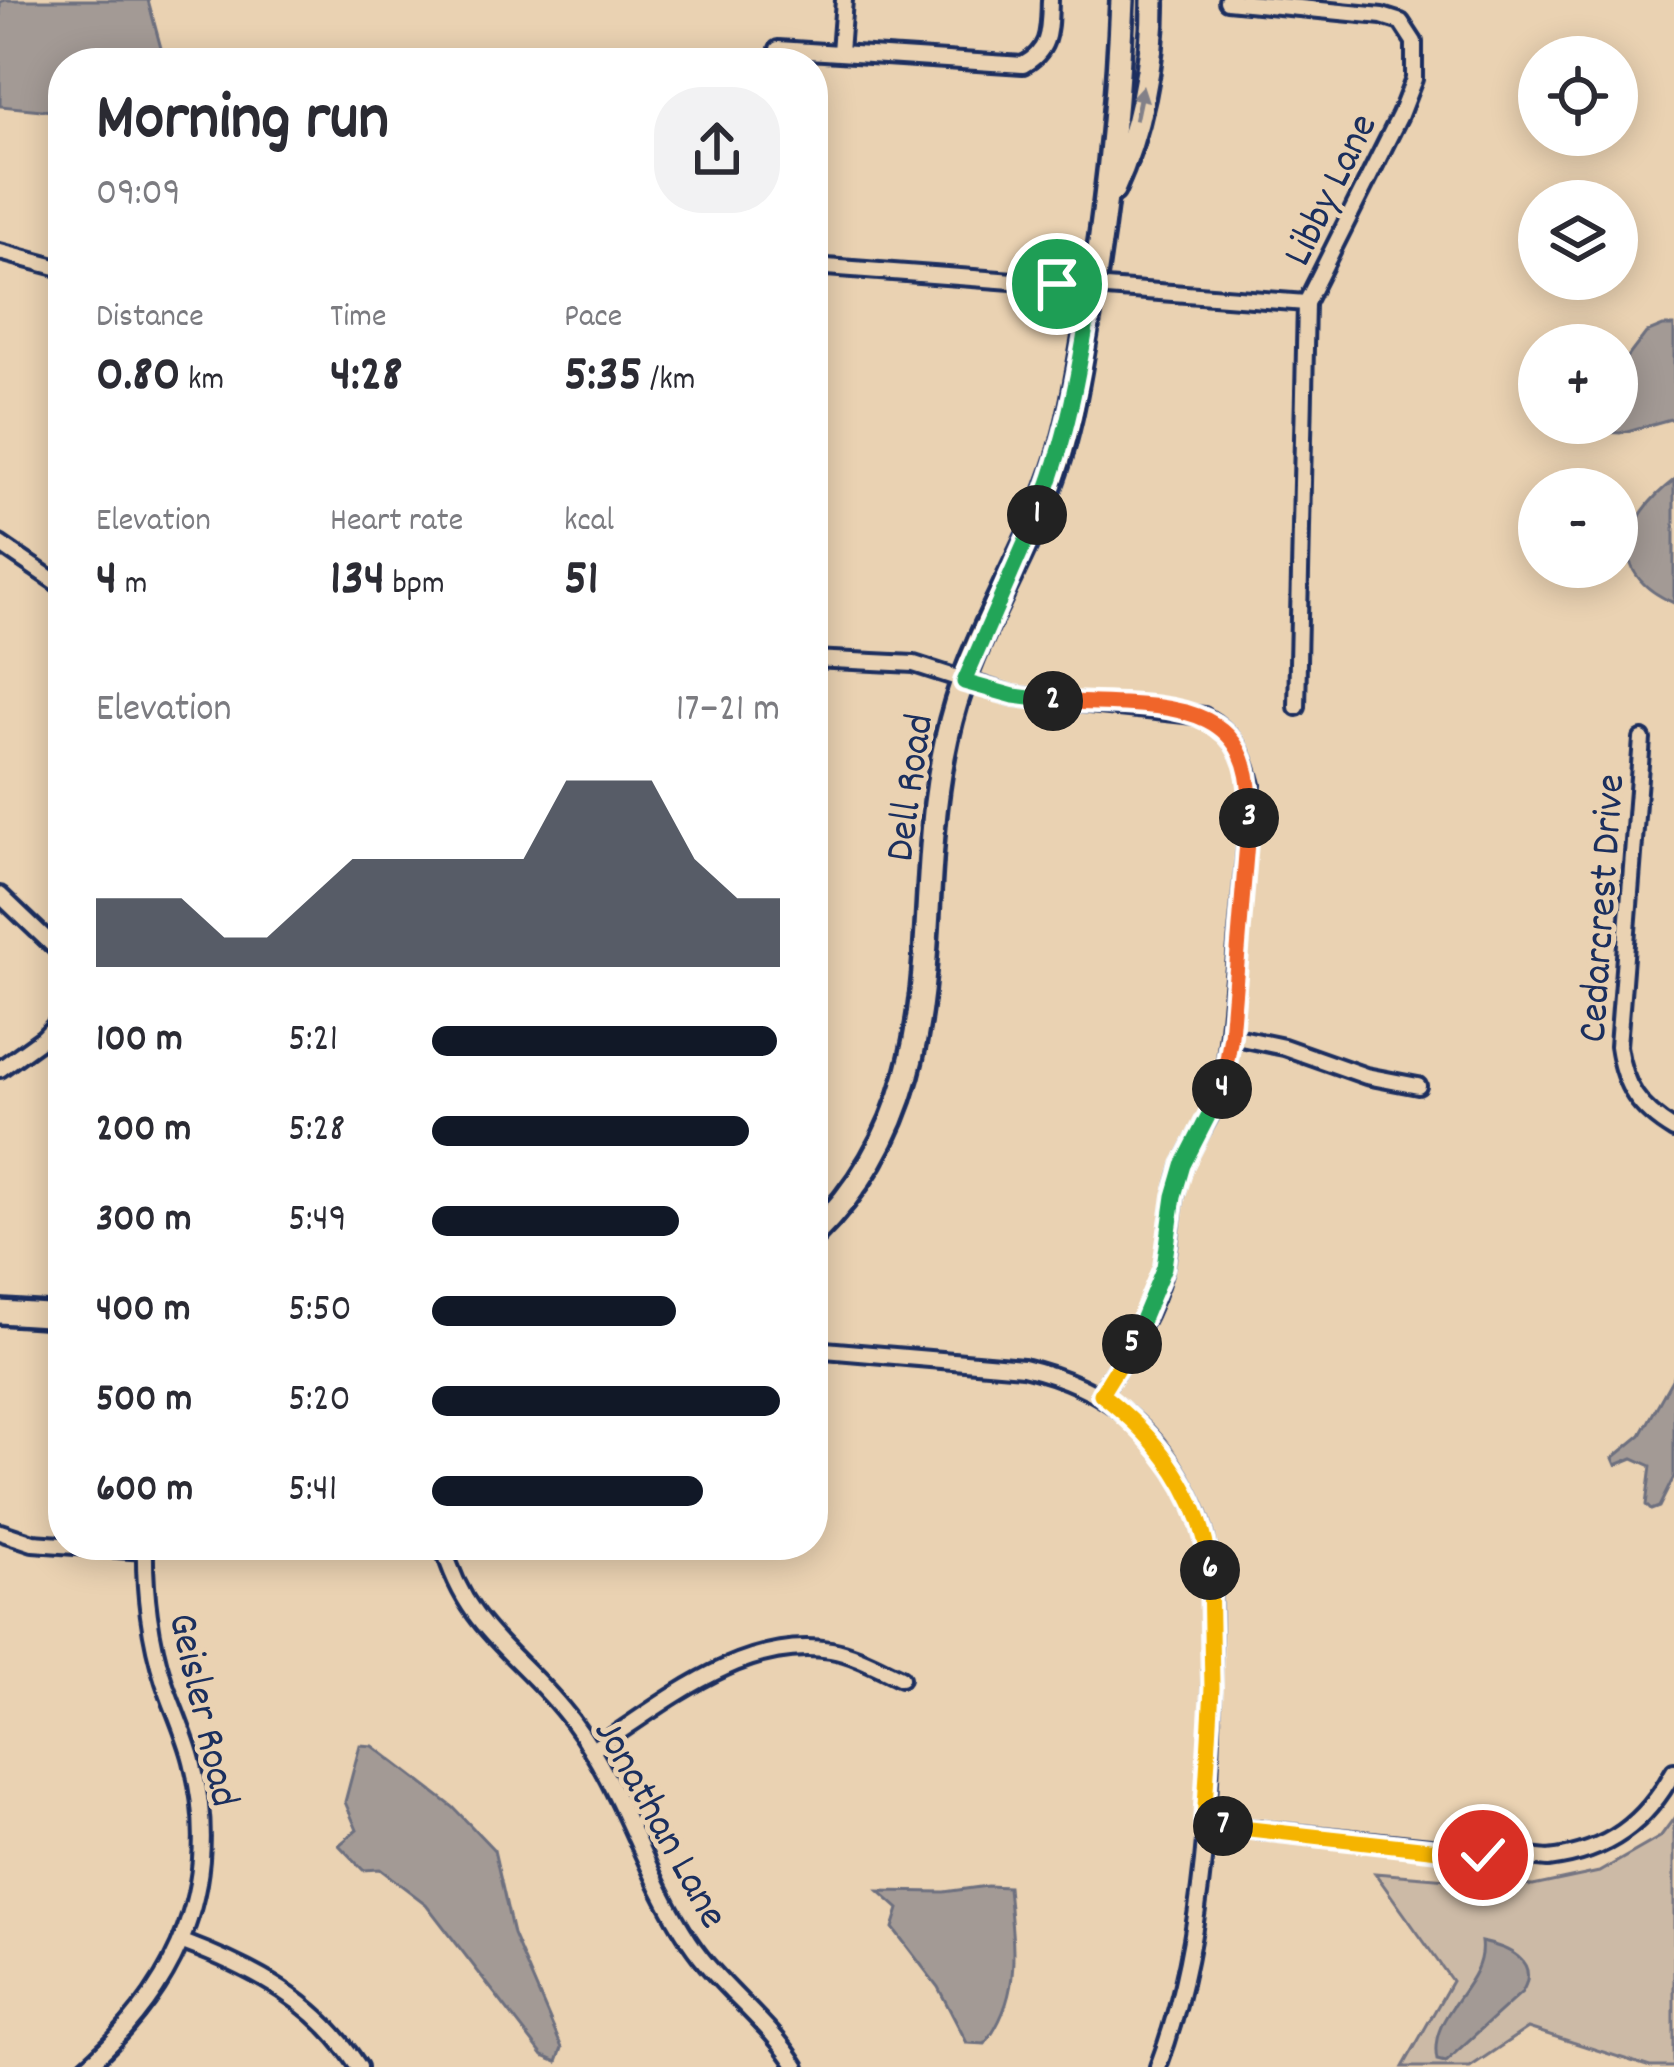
<!DOCTYPE html>
<meta charset="utf-8">
<style>
:root{--surface:#fff;--page:#f2f2f3;--text:#2b2b33;--muted:#7c7c81;--accent:#111827}
body{margin:0;font-family:Dekko,sans-serif;background:var(--page);color:var(--text);height:100vh;display:flex;flex-direction:column;font-size:45px;white-space:nowrap}
*{box-sizing:border-box;margin:0}
p{font-size:39px;color:var(--muted)}
.icon{flex:none;width:66px;height:66px;fill:none;stroke:currentColor;stroke-width:2;stroke-linecap:round;stroke-linejoin:round}
.map{position:relative;flex:1;overflow:hidden}
.panel{position:absolute;left:48px;top:48px;width:780px;height:1512px;display:flex;flex-direction:column;background:var(--surface);border-radius:48px;box-shadow:0 6px 30px #0003}
.panel>*{flex:none}
.buttons{position:absolute;left:1518px;top:36px;display:grid;gap:24px}
.buttons a{display:grid;place-items:center;width:120px;height:120px;border-radius:50%;background:var(--surface);box-shadow:0 6px 30px #0003;font-size:60px}
.pin{position:absolute;display:grid;place-items:center;width:102px;height:102px;color:#fff;margin:-51px;border:6px solid #fff;border-radius:50%;box-shadow:0 3px 12px #0007}
.km{position:absolute;width:60px;height:60px;margin:-30px;border-radius:50%;background:#222;color:#fff;font-size:33px;line-height:60px;text-align:center}
.round{display:grid;place-items:center;flex:none;width:126px;height:126px;border-radius:48px;background:var(--page)}
.head{display:flex;align-items:center;justify-content:space-between;height:204px;padding:0 48px}
h1{font-size:66px;font-weight:700;line-height:90px}
.stats{display:grid;grid-template-columns:repeat(3,1fr);gap:18px;height:204px;padding:12px 48px}
.stats div{display:grid;align-content:center}
.stats b{font-size:51px;font-weight:700}
.stats small{font-size:33px;font-weight:400}
.stats p{font-size:33px}
.chart{height:336px;padding:24px 48px}
.chart p{display:flex;justify-content:space-between}
.chart svg{width:100%;height:216px;margin-top:12px;fill:var(--accent);opacity:.7}
ul{padding:0 48px;list-style:none;font-size:39px}
li{display:grid;grid-template-columns:192px 144px 1fr;align-items:center;height:90px}
li i{height:30px;border-radius:15px;background:var(--accent)}
.map>svg:first-child{display:block}
.green{fill:#ccbaa6;stroke:#747482;stroke-width:3}
.water{fill:#a39a95;stroke:#6d6f7f;stroke-width:3}
.lines{fill:none;stroke-linecap:round;stroke-linejoin:round}
.street-casing{stroke:#1b2f5e;stroke-width:22}
.secondary-casing{stroke:#1b2f5e;stroke-width:30}
.street{stroke:#ead2b2;stroke-width:14}
.secondary{stroke:#ead2b2;stroke-width:21}
.oneway{fill:#828088}
.split-1-casing{stroke:#fff;stroke-width:24}
.split-2-casing{stroke:#fff;stroke-width:24}
.split-3-casing{stroke:#fff;stroke-width:24}
.split-4-casing{stroke:#fff;stroke-width:24}
.split-5-casing{stroke:#fff;stroke-width:24}
.split-6-casing{stroke:#fff;stroke-width:24}
.split-7-casing{stroke:#fff;stroke-width:24}
.split-8-casing{stroke:#fff;stroke-width:24}
.split-1{stroke:#22a559;stroke-width:15}
.split-2{stroke:#22a559;stroke-width:15}
.split-3{stroke:#f0652b;stroke-width:15}
.split-4{stroke:#f0652b;stroke-width:15}
.split-5{stroke:#22a559;stroke-width:15}
.split-6{stroke:#f5b400;stroke-width:15}
.split-7{stroke:#f5b400;stroke-width:15}
.split-8{stroke:#f5b400;stroke-width:15}
.labels{text-anchor:middle;stroke-width:10;stroke-linejoin:round;paint-order:stroke}
.street-label{font-size:42px;fill:#1b2f5e;stroke:#ead2b2}
</style>
<div class="map">
<svg width="1674" height="2067" viewBox="0 0 1674 2067">
<rect width="100%" height="100%" fill="#ead2b2"/>
<filter id="ink" filterUnits="userSpaceOnUse"><feTurbulence type="fractalNoise" baseFrequency=".00833" numOctaves="2"/><feDisplacementMap in="SourceGraphic" scale="24" xChannelSelector="R" yChannelSelector="G"/><feConvolveMatrix kernelMatrix="1 2 1 2 8 2 1 2 1" color-interpolation-filters="sRGB"/></filter>
<g filter="url(#ink)">
<!-- green -->
<path class="green" d="M1674 1818V2067H1650L1528 2028 1470 2067H1403L1452 1981 1375 1873 1533 1886 1599 1872 1660 1837Z"/>
<!-- water -->
<g class="water">
<path d="M5 0H148L165 63H63V112L0 106V2Z"/>
<path d="M1663 326H1674V418L1620 433 1604 432 1596 423H1617V371L1646 333Z"/>
<path d="M1674 480V603C1604 573 1624 518 1674 480Z"/>
<path d="M1674 1376V1477L1659 1507 1651 1510 1646 1505 1651 1466 1633 1458 1616 1465 1613 1458 1641 1435Z"/>
<path d="M360 1745 373 1746 453 1807 494 1850 513 1934 562 2048 557 2062 543 2056 426 1904 380 1869 363 1870 339 1845 357 1830 345 1802Z"/>
<path d="M987 1886 1008 1887C1013 1946 1023 1993 985 2044L967 2043 938 1987 893 1928 899 1909 879 1891 944 1892Z"/>
<path d="M1481 1942C1506 1947 1541 1960 1522 1992L1445 2062 1437 2060C1427 2013 1487 1985 1481 1942Z"/>
</g>
<g class="lines">
<defs>
<g id="street">
<path d="M1227 1 1382 16 1401 22 1414 42V79L1400 115 1306 303 1297 707"/>
<path d="M778 49 1023 65C1051 50 1049 29 1050 0"/>
<path d="M840 52 844 0"/>
<path d="M0 252 63 269"/>
<path d="M813 266 1306 303"/>
<path d="M0 544 63 587"/>
<path d="M813 659 914 664 1014 696 1204 716C1233 733 1244 753 1252 785L1224 1084C1214 1114 1194 1138 1182 1168 1170 1200 1172 1235 1164 1269 1152 1315 1126 1354 1101 1394"/>
<path d="M1642 739 1618 1046C1624 1087 1639 1109 1674 1130"/>
<path d="M0 895 63 955"/>
<path d="M1231 1036 1284 1047 1366 1076 1418 1086"/>
<path d="M0 1069 43 1038 63 1017"/>
<path d="M813 1349 1023 1367C1104 1386 1159 1428 1194 1505 1215 1550 1211 1601 1212 1650 1212 1783 1206 1941 1158 2067"/>
<path d="M0 1532 33 1543 145 1551"/>
<path d="M443 1545C466 1632 523 1655 572 1721 623 1789 643 1871 689 1941 720 1988 768 2020 797 2067"/>
<path d="M592 1750C662 1705 742 1635 831 1650 855 1654 879 1668 901 1678"/>
<path d="M1204 1824 1548 1859C1608 1852 1646 1823 1674 1771"/>
<path d="M183 1942C254 1969 316 2001 359 2067"/>
<path d="M86 2067C179 1986 223 1884 192 1761 185 1734 173 1709 164 1682 150 1640 144 1590 145 1545"/>
</g>
<g id="secondary">
<path d="M1113 190C1139 134 1154 62 1153 0"/>
<path d="M813 1235C973 1077 899 892 956 703 982 619 1033 543 1059 459 1074 410 1081 358 1090 308 1107 206 1118 103 1122 0"/>
<path d="M0 1312 63 1316"/>
</g>
</defs>
<!-- street casing -->
<use href="#street" class="street-casing"/>
<!-- secondary casing -->
<use href="#secondary" class="secondary-casing"/>
<!-- street -->
<use href="#street" class="street"/>
<!-- secondary -->
<use href="#secondary" class="secondary"/>
</g>
<!-- one-way arrows -->
<defs><path id="oneway-solid" d="M-6-.8H1V-3.2L6.5 0L1 3.2V.8H-6Z" transform="scale(3)"/></defs>
<use class="oneway" href="#oneway-solid" transform="translate(1139 103) rotate(-78)"/>
</g>
<g class="lines" filter="url(#ink)">
<defs>
<path id="split-1" d="M1037 515C1068 441 1080 365 1093 286L1057 284"/>
<path id="split-2" d="M1037 515 964 682 1014 696 1053 701"/>
<path id="split-3" d="M1053 701C1146 708 1260 688 1249 818"/>
<path id="split-4" d="M1222 1089 1231 1036 1249 818"/>
<path id="split-5" d="M1132 1344 1164 1267 1174 1196 1183 1165 1222 1089"/>
<path id="split-6" d="M1132 1344 1101 1394C1159 1439 1203 1495 1210 1570"/>
<path id="split-7" d="M1210 1570 1212 1688 1204 1824 1223 1826"/>
<path id="split-8" d="M1223 1826 1483 1855"/>
</defs>
<!-- split-1 casing -->
<use href="#split-1" class="split-1-casing"/>
<!-- split-2 casing -->
<use href="#split-2" class="split-2-casing"/>
<!-- split-3 casing -->
<use href="#split-3" class="split-3-casing"/>
<!-- split-4 casing -->
<use href="#split-4" class="split-4-casing"/>
<!-- split-5 casing -->
<use href="#split-5" class="split-5-casing"/>
<!-- split-6 casing -->
<use href="#split-6" class="split-6-casing"/>
<!-- split-7 casing -->
<use href="#split-7" class="split-7-casing"/>
<!-- split-8 casing -->
<use href="#split-8" class="split-8-casing"/>
<!-- split-1 -->
<use href="#split-1" class="split-1"/>
<!-- split-2 -->
<use href="#split-2" class="split-2"/>
<!-- split-3 -->
<use href="#split-3" class="split-3"/>
<!-- split-4 -->
<use href="#split-4" class="split-4"/>
<!-- split-5 -->
<use href="#split-5" class="split-5"/>
<!-- split-6 -->
<use href="#split-6" class="split-6"/>
<!-- split-7 -->
<use href="#split-7" class="split-7"/>
<!-- split-8 -->
<use href="#split-8" class="split-8"/>
</g>
<g class="labels">
<!-- street labels -->
<g class="street-label">
<text transform="translate(1327 188) rotate(-64)" y="15">Libby Lane</text>
<text transform="translate(906 787) rotate(-82)" y="15">Dell Road</text>
<text transform="translate(1598 908) rotate(-86)" y="15">Cedarcrest Drive</text>
<text transform="translate(207 1709) rotate(77)" y="15">Geisler Road</text>
<text transform="translate(664 1822) rotate(61)" y="15">Jonathan Lane</text>
</g>
</g>
</svg>
<div class="buttons">
<a><svg class="icon" aria-label="locate" viewBox="0 0 24 24"><circle cx="12" cy="12" r="6"/><path d="M12 2v4M12 18v4M2 12h4M18 12h4"/></svg></a>
<a><svg class="icon" aria-label="layers" viewBox="0 0 24 24"><path d="M12 4l9 5-9 5-9-5zM3 14l9 5 9-5"/></svg></a>
<a>+</a>
<a>−</a>
</div>
<div class="pin" style="left:1057px;top:284px;background:#1e9e55"><svg class="icon" aria-label="arrive" viewBox="0 0 24 24"><path d="M6 21V4h12l-3 4 3 4H6"/></svg></div>
<div class="pin" style="left:1483px;top:1855px;background:#d93025"><svg class="icon" aria-label="check" viewBox="0 0 24 24"><path d="M5 12l5 5 9-10"/></svg></div>
<b class="km" style="left:1037px;top:515px">1</b>
<b class="km" style="left:1053px;top:701px">2</b>
<b class="km" style="left:1249px;top:818px">3</b>
<b class="km" style="left:1222px;top:1089px">4</b>
<b class="km" style="left:1132px;top:1344px">5</b>
<b class="km" style="left:1210px;top:1570px">6</b>
<b class="km" style="left:1223px;top:1826px">7</b>
<section class="panel">
<div class="head"><div><h1>Morning run</h1><p>09:09</p></div><a class="round"><svg class="icon" aria-label="share" viewBox="0 0 24 24"><path d="M12 15V3M7 8l5-5 5 5M5 13v7h14v-7"/></svg></a></div>
<div class="stats">
<div><p>Distance</p><b>0.80<small> km</small></b></div>
<div><p>Time</p><b>4:28</b></div>
<div><p>Pace</p><b>5:35<small> /km</small></b></div>
</div>
<div class="stats">
<div><p>Elevation</p><b>4<small> m</small></b></div>
<div><p>Heart rate</p><b>134<small> bpm</small></b></div>
<div><p>kcal</p><b>51</b></div>
</div>
<div class="chart"><p><span>Elevation</span>17–21 m</p>
<svg viewBox="0 0 160 44" preserveAspectRatio="none"><path d="M0 44V30L10 30L20 30L30 38L40 38L50 30L60 22L70 22L80 22L90 22L100 22L110 6L120 6L130 6L140 22L150 30L160 30V44z"/></svg>
</div>
<ul>
<li><b>100 m</b>5:21<i style="width:99%"></i></li>
<li><b>200 m</b>5:28<i style="width:91%"></i></li>
<li><b>300 m</b>5:49<i style="width:71%"></i></li>
<li><b>400 m</b>5:50<i style="width:70%"></i></li>
<li><b>500 m</b>5:20<i style="width:100%"></i></li>
<li><b>600 m</b>5:41<i style="width:78%"></i></li>
</ul>
</section>
</div>
